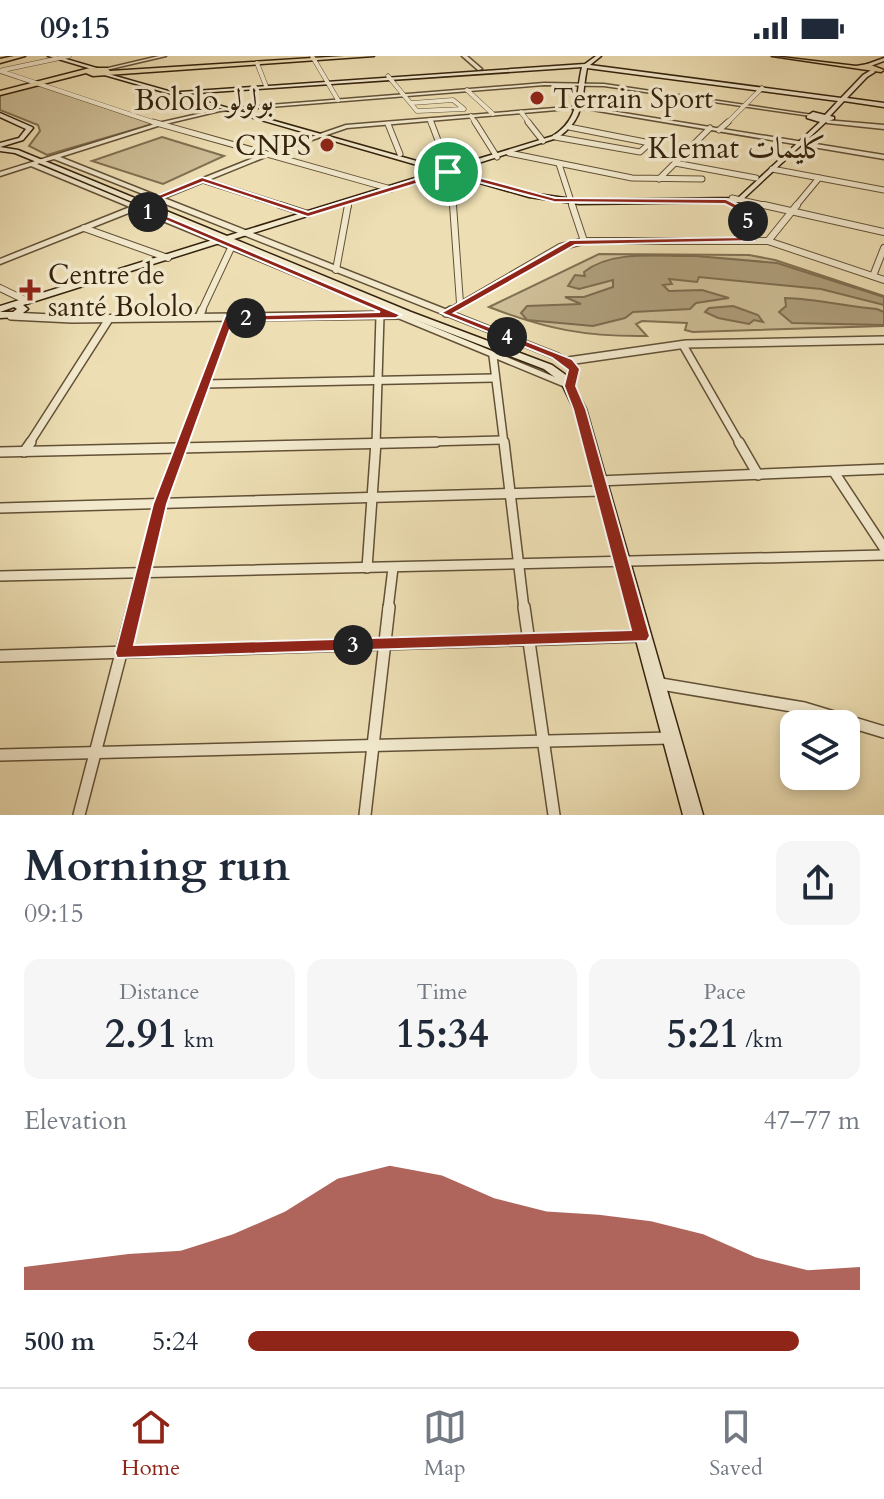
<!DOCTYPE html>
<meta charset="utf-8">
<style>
:root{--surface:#fff;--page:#f6f6f7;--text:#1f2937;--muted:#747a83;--line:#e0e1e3;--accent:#8f2418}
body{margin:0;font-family:Cardo,Amiri,serif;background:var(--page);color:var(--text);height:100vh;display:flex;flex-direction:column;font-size:30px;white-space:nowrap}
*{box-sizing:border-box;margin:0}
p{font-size:26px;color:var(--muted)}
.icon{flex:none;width:44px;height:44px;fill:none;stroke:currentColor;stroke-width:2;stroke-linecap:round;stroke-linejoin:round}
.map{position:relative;height:759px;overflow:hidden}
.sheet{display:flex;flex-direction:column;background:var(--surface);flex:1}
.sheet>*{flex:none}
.tools{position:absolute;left:780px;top:654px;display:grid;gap:16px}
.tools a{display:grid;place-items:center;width:80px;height:80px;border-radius:16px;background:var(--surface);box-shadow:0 4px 12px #0003;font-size:40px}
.pin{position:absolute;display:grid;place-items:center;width:68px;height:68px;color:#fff;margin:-34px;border:4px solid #fff;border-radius:50%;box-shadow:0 2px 8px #0007}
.km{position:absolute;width:40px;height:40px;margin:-20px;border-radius:50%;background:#222;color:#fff;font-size:22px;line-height:40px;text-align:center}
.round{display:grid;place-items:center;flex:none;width:84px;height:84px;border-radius:16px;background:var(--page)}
.overview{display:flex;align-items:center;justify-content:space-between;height:136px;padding:0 24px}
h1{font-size:44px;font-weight:700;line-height:60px}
.stats{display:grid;grid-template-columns:repeat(3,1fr);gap:12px;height:136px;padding:8px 24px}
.stats div{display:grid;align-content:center;border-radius:16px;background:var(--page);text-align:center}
.stats b{font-size:40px;font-weight:700}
.stats small{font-size:22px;font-weight:400}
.stats p{font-size:22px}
.chart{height:224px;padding:16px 24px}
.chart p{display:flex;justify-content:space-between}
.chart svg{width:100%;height:144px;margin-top:8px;fill:var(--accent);opacity:.7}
ul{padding:0 24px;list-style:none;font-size:26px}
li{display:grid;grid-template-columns:128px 96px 1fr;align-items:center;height:60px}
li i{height:20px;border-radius:10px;background:var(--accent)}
.status{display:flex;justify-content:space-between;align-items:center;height:56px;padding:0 40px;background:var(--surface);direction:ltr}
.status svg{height:22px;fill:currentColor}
.menu{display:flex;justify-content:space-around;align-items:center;height:112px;border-top:2px solid var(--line);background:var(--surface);font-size:22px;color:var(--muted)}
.menu a{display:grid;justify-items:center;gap:4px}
.menu .current{color:var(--accent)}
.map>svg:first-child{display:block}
.green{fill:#cebe97;stroke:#817052;stroke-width:2}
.water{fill:#ae9e7b;stroke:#7d6c4f;stroke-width:2}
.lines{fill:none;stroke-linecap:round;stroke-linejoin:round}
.minor-far5-casing{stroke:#625136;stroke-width:5}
.minor-far4-casing{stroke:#625136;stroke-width:7}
.minor-far3-casing{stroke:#625136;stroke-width:8}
.minor-far2-casing{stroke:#625136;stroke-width:10}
.minor-far1-casing{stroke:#625136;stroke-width:12}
.minor-casing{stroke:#625136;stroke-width:14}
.tertiary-casing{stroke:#625136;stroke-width:3}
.secondary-casing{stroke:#34220d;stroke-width:3}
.primary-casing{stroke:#34220d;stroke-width:3}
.minor-far5{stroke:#f3eace;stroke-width:4}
.minor-far4{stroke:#f3eace;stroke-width:5}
.minor-far3{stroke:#f3eace;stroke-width:6}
.minor-far2{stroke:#f3eace;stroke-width:7}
.minor-far1{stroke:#f3eace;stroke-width:9}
.minor{stroke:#f3eace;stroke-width:11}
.tertiary{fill:#f3eace;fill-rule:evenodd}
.secondary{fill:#f3eace;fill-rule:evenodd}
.primary{fill:#eddeb3;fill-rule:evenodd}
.route{fill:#8f2418;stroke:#fff;stroke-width:2;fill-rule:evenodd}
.poi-dot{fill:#8f2418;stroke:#f3eace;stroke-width:3}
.labels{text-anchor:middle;stroke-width:7;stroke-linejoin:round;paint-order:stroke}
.far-poi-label{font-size:28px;fill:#34220d;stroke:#f3eace;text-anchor:start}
.far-neighbourhood-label{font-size:30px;fill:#34220d;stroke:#f3eace}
</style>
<div class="status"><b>09:15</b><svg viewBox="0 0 49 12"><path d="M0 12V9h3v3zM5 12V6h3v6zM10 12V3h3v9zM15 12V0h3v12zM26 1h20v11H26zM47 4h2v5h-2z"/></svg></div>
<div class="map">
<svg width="884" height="759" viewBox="0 0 884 759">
<rect width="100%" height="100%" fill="#eddeb3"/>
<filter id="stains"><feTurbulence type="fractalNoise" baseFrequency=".0025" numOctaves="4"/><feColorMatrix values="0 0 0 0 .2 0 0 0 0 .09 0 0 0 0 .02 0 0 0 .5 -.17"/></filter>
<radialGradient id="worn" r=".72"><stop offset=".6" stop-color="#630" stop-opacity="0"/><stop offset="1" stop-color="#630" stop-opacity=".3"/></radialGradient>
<!-- green -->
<g class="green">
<path d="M40 29 153 68 47 99 29 90 40 75 38 69 0 54V39Z"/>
<path d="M162 81 224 100 163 128 92 105Z"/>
<path d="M599 198 749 199 775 204 884 240V270L693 276 685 274 687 267 642 265 636 268 647 280C586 281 546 273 489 251Z"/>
</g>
<!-- water -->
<g class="water">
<path d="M696 200 777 207 884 241V249L821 233 699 221 697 226 669 223 672 228 663 229 669 235 702 234 729 242 696 247 690 253 633 256 625 262 593 270 527 264 521 257 527 250 581 248 565 241H584L613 231V224L579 233 568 230 575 219 585 220 584 216C612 193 661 201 696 200Z"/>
<path d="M785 242C816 243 845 250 877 253L884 256V269L792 267 779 256 786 250Z"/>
<path d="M733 250 758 259 763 266 754 264 749 268 718 262 705 256 709 252Z"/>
</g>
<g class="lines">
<defs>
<g id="minor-far5">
<path d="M312 0 338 44"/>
<path d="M257 7 266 30"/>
<path d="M3 14 69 0"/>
<path d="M0 15 159 68"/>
<path d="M388 20 417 55 464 53 453 44 412 47"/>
<path d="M467 34 493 58"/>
<path d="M521 56 530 68"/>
<path d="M471 60 476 68"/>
<path d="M430 64 431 68"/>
<path d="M726 68 762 32"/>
</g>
<g id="minor-far4">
<path d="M153 66 391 133"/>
<path d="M431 66 450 116 453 151"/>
<path d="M475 66 497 101"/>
<path d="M528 66 543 85"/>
<path d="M388 68 400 98"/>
<path d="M719 74 728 66"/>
<path d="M555 81 640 96 650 87 569 71"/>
<path d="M509 97 632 122 702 123"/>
<path d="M675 107 756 122"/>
<path d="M559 108 573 151"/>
<path d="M772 113 884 134"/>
<path d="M659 123 710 72"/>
<path d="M202 124 287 151"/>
<path d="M732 142 773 151"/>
<path d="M731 147 739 151"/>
<path d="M348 151 349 146"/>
<path d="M795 151 819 122"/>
</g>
<g id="minor-far3">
<path d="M280 149 308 158"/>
<path d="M453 149 460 247"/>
<path d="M572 149 584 185"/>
<path d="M735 149 746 155 751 183"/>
<path d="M764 149 884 176"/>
<path d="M84 172 168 202"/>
<path d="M768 185 797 149"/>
<path d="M336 214 348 149"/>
<path d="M873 220 884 192"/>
<path d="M0 232 27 245"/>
<path d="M201 256 231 192"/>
<path d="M448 256 560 191 584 185H768L884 224"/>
</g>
<g id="minor-far2">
<path d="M446 257 451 254"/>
<path d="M200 259 202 254"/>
<path d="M11 260 72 263 401 259"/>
<path d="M683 289 740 388"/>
<path d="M493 300 504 388"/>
<path d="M568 305 686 288 884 284"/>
<path d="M204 328 494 322"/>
<path d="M29 388 109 263"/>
<path d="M182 388 229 262"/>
<path d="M352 388 502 384"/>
<path d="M376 388 380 260"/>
</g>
<g id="minor-far1">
<path d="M504 386 524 553"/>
<path d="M739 386 758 419"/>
<path d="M0 396 436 386"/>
<path d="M24 396 31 386"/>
<path d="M834 416 884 492"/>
<path d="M598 425 884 413"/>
<path d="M0 452 601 435"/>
<path d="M367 512 376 386"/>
<path d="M0 520 884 499"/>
<path d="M133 553 160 448 183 386"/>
<path d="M388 553 393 512"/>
</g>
<g id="minor">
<path d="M524 551 554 759"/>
<path d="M0 600 641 580"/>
<path d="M655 627 804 652 884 676"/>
<path d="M0 699 670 682"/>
<path d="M79 759 133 551"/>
<path d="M365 759 389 551"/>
</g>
<g id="tertiary">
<path d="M159 0H166L106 14 104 13Z"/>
<path d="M462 0H467L482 13 478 14Z"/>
<path d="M544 27 604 28 813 59 811 60 604 30 544 29 220 55 161 69 60 101 158 140 276 93 346 69 580 50 884 99V103L580 52 347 72 280 95 164 142 559 298 573 306 578 315 575 330 570 333 136 154 0 208V203L130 151 31 110 0 120V116L158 67 220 53ZM54 103 153 142 136 149 37 108ZM158 145 553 302 568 312 569 320 567 326 142 151Z"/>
<path d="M825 64 884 69V73L827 67Z"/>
</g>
<g id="secondary">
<path d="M48 0H56L100 13 95 14Z"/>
<path d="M596 0H601L590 9 841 42 863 19 873 13 875 16 867 21 847 42 884 47V51L844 45 830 60 834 61V63L826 66 740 146 579 148 529 141 445 117 234 183 411 256 552 309 570 322 586 353 703 759H683L574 353 561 326 544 313 405 260 226 185 23 249 28 253 18 261 0 262V256H13L17 253 14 251 0 256V250L219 182 15 97 0 95V91L18 94 227 180 438 115 101 18V16L445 113 553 80C581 62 575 40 582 11L183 38 180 36 585 8ZM587 12 838 45 825 59 813 56 807 60V62L820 66 738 142 579 144 530 137 453 115 557 82C586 63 581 42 587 12Z"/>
<path d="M884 2V5L865 12 862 10Z"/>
<path d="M0 57 32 71 33 72 23 84 0 91V87L19 82 26 73 0 61Z"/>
</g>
<g id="primary">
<path d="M14 0H25L0 7V3Z"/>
<path d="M344 0H374L93 20 86 17 0 39V35L90 12H107L110 15Z"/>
<path d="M772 0 856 10 868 8 884 14 881 16Z"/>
</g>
</defs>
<!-- minor-far5 casing -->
<use href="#minor-far5" class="minor-far5-casing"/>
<!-- minor-far4 casing -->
<use href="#minor-far4" class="minor-far4-casing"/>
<!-- minor-far3 casing -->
<use href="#minor-far3" class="minor-far3-casing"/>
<!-- minor-far2 casing -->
<use href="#minor-far2" class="minor-far2-casing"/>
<!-- minor-far1 casing -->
<use href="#minor-far1" class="minor-far1-casing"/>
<!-- minor casing -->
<use href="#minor" class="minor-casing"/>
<!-- tertiary casing -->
<use href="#tertiary" class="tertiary-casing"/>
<!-- secondary casing -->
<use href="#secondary" class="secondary-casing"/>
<!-- primary casing -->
<use href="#primary" class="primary-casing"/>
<!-- minor-far5 -->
<use href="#minor-far5" class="minor-far5"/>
<!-- minor-far4 -->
<use href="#minor-far4" class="minor-far4"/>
<!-- minor-far3 -->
<use href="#minor-far3" class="minor-far3"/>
<!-- minor-far2 -->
<use href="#minor-far2" class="minor-far2"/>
<!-- minor-far1 -->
<use href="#minor-far1" class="minor-far1"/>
<!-- minor -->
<use href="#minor" class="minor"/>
<!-- tertiary -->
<use href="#tertiary" class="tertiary"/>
<!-- secondary -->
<use href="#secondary" class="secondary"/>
<!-- primary -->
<use href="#primary" class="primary"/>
</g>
<!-- route -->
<path class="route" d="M448 113 555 142 726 143 750 155 754 185 575 189 454 257 572 303 580 313 576 330 586 353 650 580 647 585 117 602 115 597 153 448 225 260 380 256 132 150 202 121 308 156ZM448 118 554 146 725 148 742 157 746 181 570 184 441 257 552 302 568 314 564 330 573 353 631 574 134 589 167 448 233 265 396 262 401 259 143 150 203 126 308 161Z"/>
<!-- markers -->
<g class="poi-dot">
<circle cx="537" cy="42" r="8"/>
<circle cx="327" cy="89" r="8"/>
<path d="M26 222h8v8h8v8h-8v8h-8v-8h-8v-8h8z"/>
</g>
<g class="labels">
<!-- far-poi labels -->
<g class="far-poi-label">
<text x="553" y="52">Terrain Sport</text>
<text x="311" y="99" text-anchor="end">CNPS</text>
<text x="48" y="228">Centre de<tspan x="48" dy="32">santé Bololo</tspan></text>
</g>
<!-- far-neighbourhood labels -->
<g class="far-neighbourhood-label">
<text x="204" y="54">Bololo بولولو</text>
<text x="737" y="102">Klemat كليمات</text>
</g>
</g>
<rect width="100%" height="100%" filter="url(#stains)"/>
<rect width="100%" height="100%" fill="url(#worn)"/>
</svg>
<div class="tools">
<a><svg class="icon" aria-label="layers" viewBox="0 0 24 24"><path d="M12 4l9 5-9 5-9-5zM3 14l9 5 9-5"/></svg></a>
</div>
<div class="pin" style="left:448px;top:116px;background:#1e9e55"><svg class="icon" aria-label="arrive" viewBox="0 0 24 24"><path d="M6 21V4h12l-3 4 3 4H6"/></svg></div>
<b class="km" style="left:148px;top:156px">1</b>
<b class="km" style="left:246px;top:262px">2</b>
<b class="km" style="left:353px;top:589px">3</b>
<b class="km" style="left:507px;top:281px">4</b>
<b class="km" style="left:748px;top:165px">5</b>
</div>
<section class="sheet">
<div class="overview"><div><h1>Morning run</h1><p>09:15</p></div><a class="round"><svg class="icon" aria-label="share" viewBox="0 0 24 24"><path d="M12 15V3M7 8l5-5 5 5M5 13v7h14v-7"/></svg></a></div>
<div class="stats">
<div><p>Distance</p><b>2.91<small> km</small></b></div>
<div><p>Time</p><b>15:34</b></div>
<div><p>Pace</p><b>5:21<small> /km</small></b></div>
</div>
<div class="chart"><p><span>Elevation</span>47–77 m</p>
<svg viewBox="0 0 160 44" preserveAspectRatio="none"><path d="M0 44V37L10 35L20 33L30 32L40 27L50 20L60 10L70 6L80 9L90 16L100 20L110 21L120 23L130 27L140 34L150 38L160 37V44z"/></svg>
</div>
<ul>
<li><b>500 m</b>5:24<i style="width:90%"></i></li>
</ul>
</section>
<nav class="menu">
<a class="current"><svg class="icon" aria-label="home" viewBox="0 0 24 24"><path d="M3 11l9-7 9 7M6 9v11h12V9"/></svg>Home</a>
<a><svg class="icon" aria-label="map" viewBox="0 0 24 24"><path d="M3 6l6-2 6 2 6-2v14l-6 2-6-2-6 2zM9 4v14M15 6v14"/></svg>Map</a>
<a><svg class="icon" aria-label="saved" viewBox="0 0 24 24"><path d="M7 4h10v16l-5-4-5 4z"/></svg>Saved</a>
</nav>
